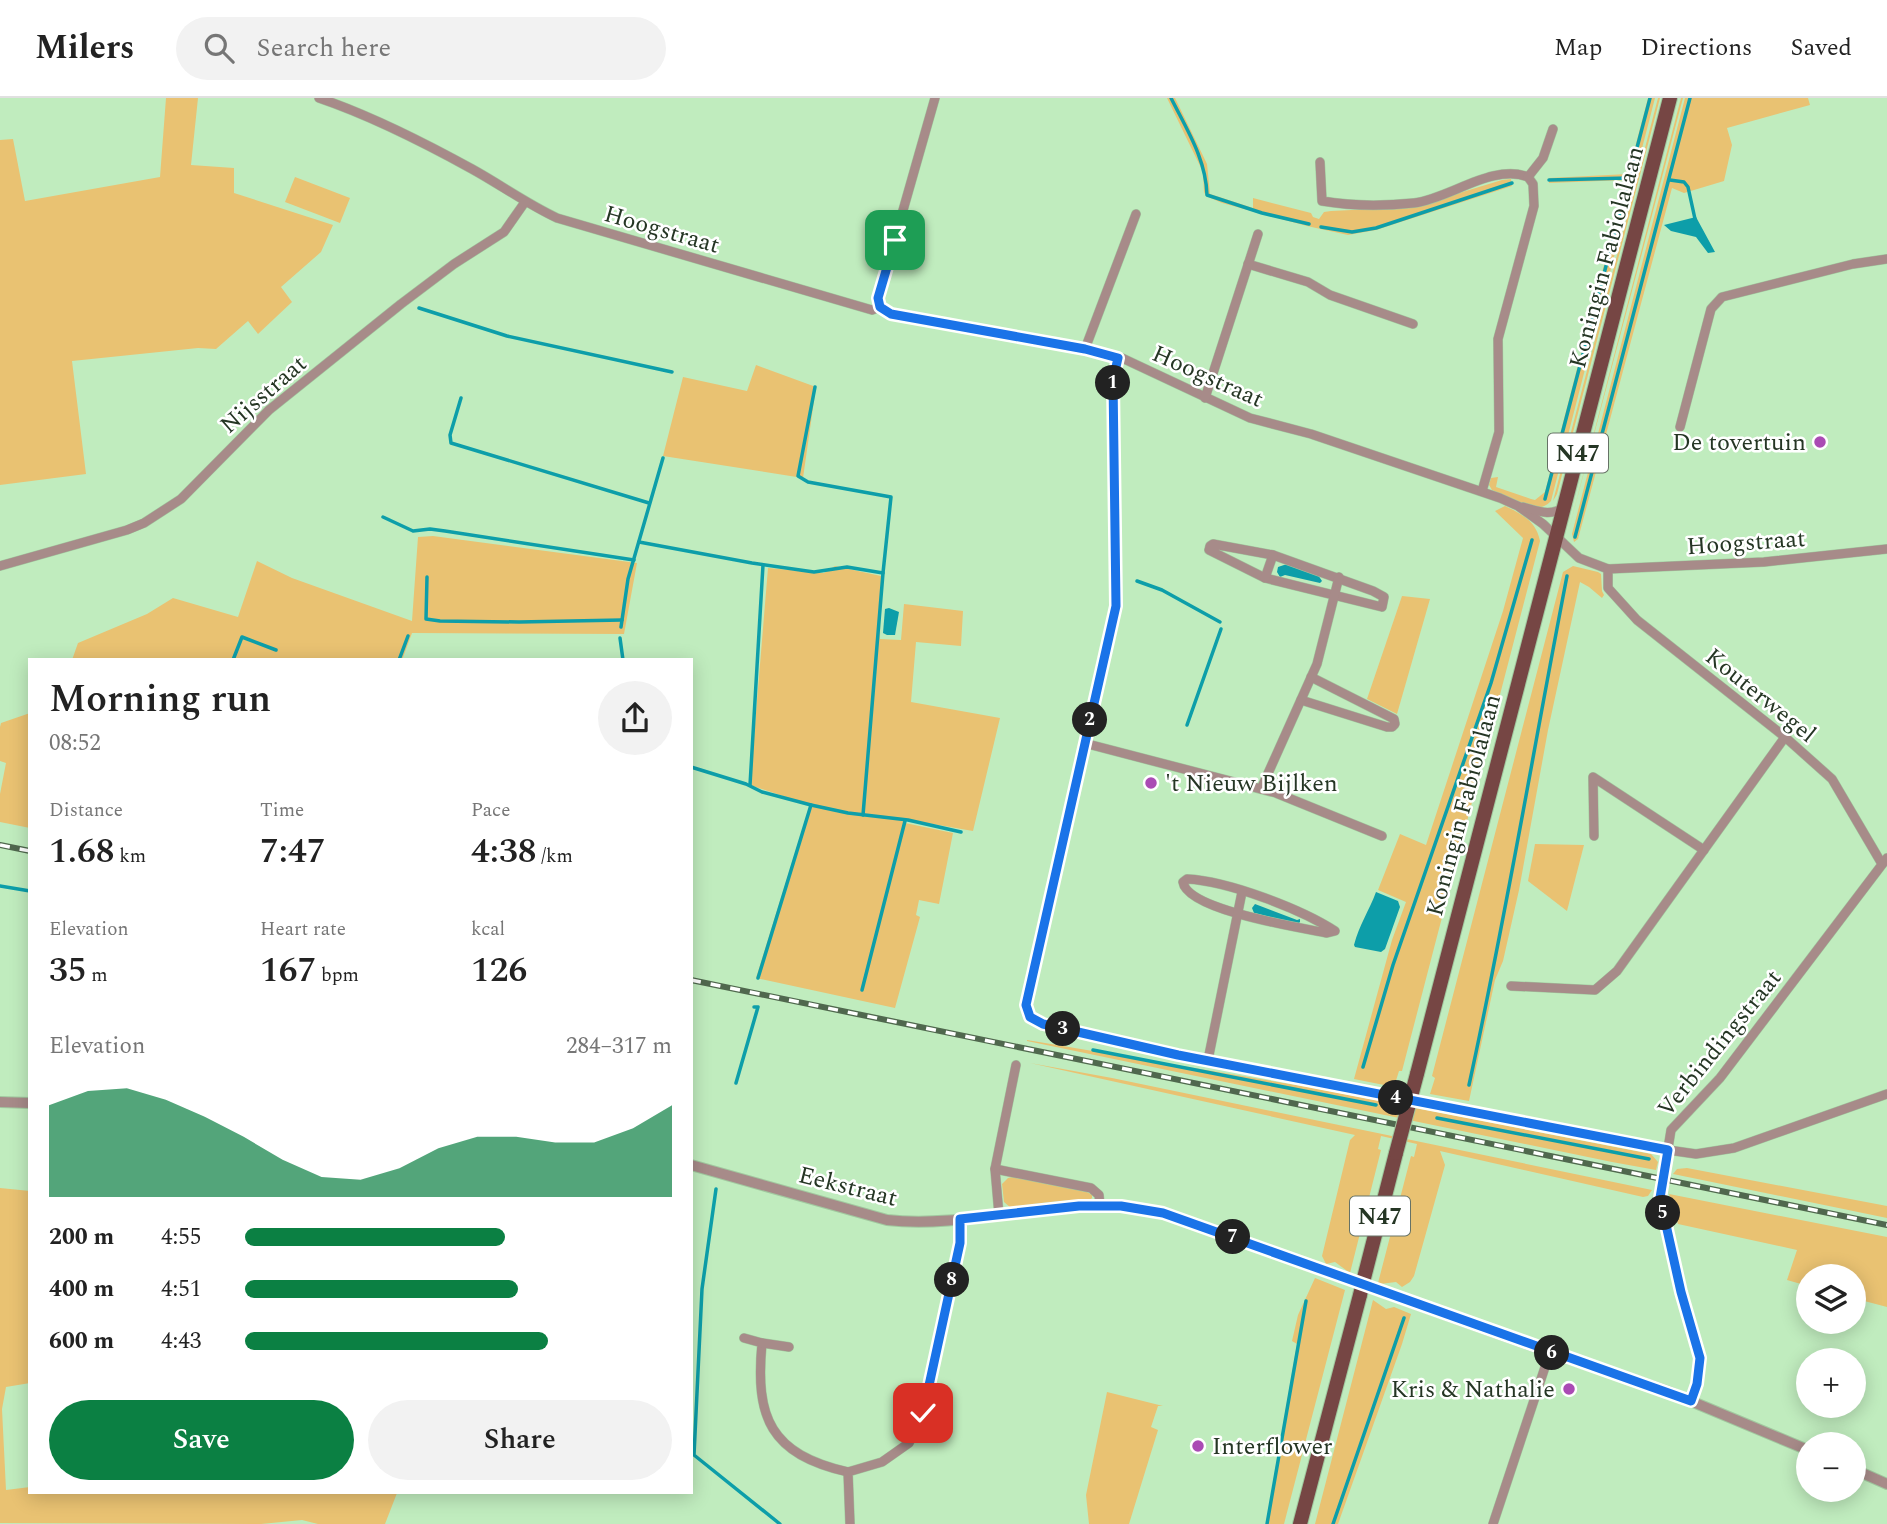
<!DOCTYPE html>
<meta charset="utf-8">
<style>
:root{--surface:#fff;--page:#f2f2f2;--text:#222;--muted:#767676;--line:#e0e0e0;--accent:#0b8043}
body{margin:0;font-family:Spectral,serif;background:var(--page);color:var(--text);height:100vh;display:flex;flex-direction:column;font-size:26px;white-space:nowrap}
*{box-sizing:border-box;margin:0}
p{font-size:23px;color:var(--muted)}
.icon{flex:none;width:38px;height:38px;fill:none;stroke:currentColor;stroke-width:2;stroke-linecap:round;stroke-linejoin:round}
.map{position:relative;flex:1;overflow:hidden}
.panel{position:absolute;left:28px;top:560px;width:665px;height:836px;display:flex;flex-direction:column;background:var(--surface);border-radius:0px;box-shadow:0 4px 18px #0003}
.panel>*{flex:none}
.tools{position:absolute;left:1796px;top:1166px;display:grid;gap:14px}
.tools a{display:grid;place-items:center;width:70px;height:70px;border-radius:50%;background:var(--surface);box-shadow:0 4px 18px #0003;font-size:35px}
.pin{position:absolute;display:grid;place-items:center;width:60px;height:60px;color:#fff;margin:-30px;border-radius:14px;box-shadow:0 4px 10px #0006}
.km{position:absolute;width:35px;height:35px;margin:-18px;border-radius:50%;background:#222;color:#fff;font-size:19px;line-height:35px;text-align:center}
.round{display:grid;place-items:center;flex:none;width:74px;height:74px;border-radius:37px;background:var(--page)}
.summary{display:flex;align-items:center;justify-content:space-between;height:119px;padding:0 21px}
h1{font-size:38px;font-weight:600;line-height:52px}
.figures{display:grid;grid-template-columns:repeat(3,1fr);gap:10px;height:119px;padding:7px 21px}
.figures div{display:grid;align-content:center}
.figures b{font-size:35px;font-weight:600}
.figures small{font-size:19px;font-weight:400}
.figures p{font-size:19px}
.chart{height:196px;padding:14px 21px}
.chart p{display:flex;justify-content:space-between}
.chart svg{width:100%;height:126px;margin-top:7px;fill:var(--accent);opacity:.7}
.primary-button{display:flex;gap:14px;margin-top:auto;padding:14px 21px}
.primary-button a{flex:1;height:80px;border-radius:42px;background:var(--accent);color:#fff;font-size:28px;font-weight:600;line-height:80px;text-align:center}
.primary-button a+a{background:var(--page);color:var(--text)}
ul{padding:0 21px;list-style:none;font-size:23px}
li{display:grid;grid-template-columns:112px 84px 1fr;align-items:center;height:52px}
li i{height:18px;border-radius:9px;background:var(--accent)}
header{display:flex;align-items:center;gap:42px;box-sizing:border-box;height:98px;padding:0 35px;background:var(--surface);border-bottom:2px solid var(--line)}
header strong{font-size:33px}
nav{display:flex;gap:38px;margin-inline-start:auto;font-size:24px}
.search{width:490px;height:63px;background:var(--page);display:flex;align-items:center;gap:18px;box-sizing:border-box;padding:0 24px;border-radius:38px;color:var(--muted);font-size:26px}
.map>svg:first-child{display:block}
.green{fill:#e9c272}
.water{fill:#0d9ea9}
.lines{fill:none;stroke-linecap:round;stroke-linejoin:round}
.stream{stroke:#0d9ea9;stroke-width:3.5}
.minor-casing{stroke:#a1c89f;stroke-width:10}
.tertiary-casing{stroke:#a1c89f;stroke-width:12}
.primary-casing{stroke:#a1c89f;stroke-width:16}
.minor{stroke:#a78b89;stroke-width:9}
.tertiary{stroke:#a78b89;stroke-width:10}
.primary{stroke:#764644;stroke-width:14}
.rail-casing{stroke:#50684e;stroke-width:6}
.rail{stroke:#fff;stroke-width:3.5;stroke-dasharray:10;stroke-linecap:butt}
.primary-bridge-casing{stroke:#a1c89f;stroke-width:16;stroke-linecap:butt}
.primary-bridge{stroke:#764644;stroke-width:14}
.route-casing{stroke:#fff;stroke-width:14}
.route{stroke:#1a73e8;stroke-width:9}
.poi-dot{fill:#aa4bb4;stroke:#fff;stroke-width:2.5}
.labels{text-anchor:middle;stroke-width:5;stroke-linejoin:round;paint-order:stroke}
.shield{fill:#fff;stroke:#667266;stroke-width:2}
.shield-label{font-size:23px;font-weight:bold;fill:#253624}
.street-label{font-size:24px;fill:#253624;stroke:#fff}
.poi-label{font-size:24px;fill:#253624;stroke:#fff;text-anchor:end}
</style>
<header>
<strong>Milers</strong>
<div class="search"><svg class="icon" aria-label="search" viewBox="0 0 24 24"><circle cx="10" cy="10" r="6"/><path d="M15 15l6 6"/></svg>Search here</div>
<nav><a>Map</a><a>Directions</a><a>Saved</a></nav>
</header>
<div class="map">
<svg width="1887" height="1426" viewBox="0 0 1887 1426">
<rect width="100%" height="100%" fill="#c0ecbe"/>
<!-- green -->
<g class="green">
<path d="M166 0H198L191 67 234 70V95L333 127 321 154 281 189 292 204 258 236 248 223 216 251 198 250 72 263 86 376 0 387V42L13 41 25 103 160 79Z"/>
<path d="M1167 0H1175L1207 66 1210 96 1253 110V100L1311 115 1313 119 1319 121 1324 114 1331 113 1413 109 1502 82 1511 81 1512 88 1376 132 1348 137 1307 128 1222 105 1206 98 1204 94 1203 74Z"/>
<path d="M1648 0H1655L1551 403C1536 420 1509 399 1492 392L1489 387 1491 380 1498 379 1496 389 1531 401 1535 402 1545 394 1626 82 1549 85V80L1628 76Z"/>
<path d="M1658 0H1660L1557 396 1553 403Z"/>
<path d="M1681 0H1683L1568 435Z"/>
<path d="M1685 0H1808L1810 7 1727 30 1732 47 1724 83 1684 95 1672 90 1578 441 1574 444 1572 436Z"/>
<path d="M295 79 350 100 340 125 285 104Z"/>
<path d="M756 267 816 289 803 380 663 358 683 279 747 293Z"/>
<path d="M1505 408C1522 416 1536 423 1540 443L1402 973H1399L1394 989 1354 981 1392 842 1406 804 1378 792 1400 736 1426 747 1503 513 1523 440 1495 413Z"/>
<path d="M433 438 637 465 624 536 412 535 402 562H72L78 545 147 516 173 500 238 519 257 463 292 480 412 523 418 439Z"/>
<path d="M835 468 881 478 880 541 901 542 904 506 963 513 961 548 916 544 911 604 1000 620 973 733 904 721 905 725 953 735 939 806 919 802 916 817 920 819 895 910 756 880 810 707 750 687 768 470 824 475Z"/>
<path d="M1573 468 1598 474 1601 476 1602 493 1604 497 1602 500 1589 489 1580 484 1548 632 1519 792 1503 863 1495 882 1469 1003 1430 996 1435 980 1432 978 1563 474Z"/>
<path d="M1402 498 1430 501 1397 616 1367 601Z"/>
<path d="M30 615V730L0 724V696L6 665 0 663V629L1 625Z"/>
<path d="M1535 746 1584 747 1567 813 1528 783Z"/>
<path d="M1027 942 1308 989 1651 1056 1658 1064 1656 1072 1612 1064 1027 943Z"/>
<path d="M1030 965 1112 980 1652 1092 1648 1098 1643 1099 1440 1053 1445 1067 1414 1178 1410 1184 1402 1189 1396 1184 1380 1186 1378 1185 1411 1058 1414 1059 1417 1046 1381 1038 1378 1051 1381 1052 1350 1175 1335 1164 1326 1166 1322 1158 1350 1042 1355 1037Z"/>
<path d="M1687 1070 1887 1108V1120L1673 1076 1677 1071Z"/>
<path d="M1012 1079 1087 1094 1092 1097V1100L1089 1103 1011 1110 1004 1104 1002 1086 1008 1080Z"/>
<path d="M0 1090 30 1093V1285L6 1289 2 1311 6 1392 30 1389V1395H397L385 1426H318L302 1422 261 1426 0 1425Z"/>
<path d="M1669 1096 1887 1139V1209L1853 1200V1178H1808V1188L1787 1182 1797 1152 1678 1126Z"/>
<path d="M1315 1180 1345 1192 1284 1426H1266L1297 1246 1292 1243 1298 1217Z"/>
<path d="M1373 1202 1386 1211 1394 1209 1411 1216 1402 1246 1338 1426H1315Z"/>
<path d="M1107 1294 1163 1308H1158L1151 1329 1158 1332 1129 1426H1089L1086 1397Z"/>
</g>
<!-- water -->
<g class="water">
<path d="M1696 119 1715 154 1708 155 1696 139 1671 133 1664 127Z"/>
<path d="M1287 466 1318 477 1322 483 1320 485 1285 477 1280 479 1277 474 1278 469Z"/>
<path d="M889 510 899 514 895 537H887L883 535 885 511Z"/>
<path d="M1376 794 1398 803 1400 809 1385 851 1381 854 1355 849 1354 847C1359 827 1369 813 1376 794Z"/>
<path d="M1255 806 1297 822 1300 821V824L1298 826 1254 815 1252 810Z"/>
</g>
<g class="lines">
<!-- stream -->
<g class="stream">
<path d="M1171 0C1187 32 1206 61 1207 97L1262 115 1309 126"/>
<path d="M1549 82 1628 80"/>
<path d="M1670 82 1684 84 1688 89 1695 121"/>
<path d="M1321 129 1352 134 1376 130 1512 85"/>
<path d="M419 210 507 238 672 274"/>
<path d="M461 300 450 337 451 345 649 405"/>
<path d="M1545 401 1650 0"/>
<path d="M383 419 413 433 430 431 445 433 634 462"/>
<path d="M1575 439 1690 0"/>
<path d="M639 444 752 465 814 474 847 469 883 475 891 399 808 384 798 378 815 289"/>
<path d="M427 479 426 521 440 523 519 524 622 522"/>
<path d="M1137 483 1162 492 1220 524"/>
<path d="M621 529 628 481 663 360"/>
<path d="M620 540 623 562"/>
<path d="M233 562 242 539 276 552"/>
<path d="M399 562 408 538"/>
<path d="M1187 627 1221 531"/>
<path d="M691 669 746 686 762 694 811 707 848 715 908 722 961 734"/>
<path d="M750 687 763 467"/>
<path d="M863 717 883 475"/>
<path d="M0 788 30 793"/>
<path d="M758 880 811 707"/>
<path d="M862 892 905 723"/>
<path d="M1093 952 1376 1007"/>
<path d="M1363 969 1393 867 1491 585 1532 442"/>
<path d="M736 985 758 909H754"/>
<path d="M1469 987C1506 819 1534 648 1567 478"/>
<path d="M1437 1020 1649 1061"/>
<path d="M716 1091 702 1191 694 1357 780 1426"/>
<path d="M1267 1426 1306 1203"/>
<path d="M1333 1426 1404 1220"/>
</g>
<defs>
<g id="minor">
<path d="M319 0C372 18 423 44 472 71 501 87 527 106 557 120L872 212 880 209 891 216 1085 251 1122 260 1250 320 1311 336 1500 400 1518 408 1543 426 1579 460 1608 471 1764 464 1887 451"/>
<path d="M1320 64 1322 103C1351 108 1385 108 1414 105 1449 101 1493 65 1528 79L1533 86 1534 108 1498 241 1499 334 1482 393"/>
<path d="M1528 79 1543 60 1553 31"/>
<path d="M1248 166 1308 184 1330 197 1413 226"/>
<path d="M880 209 878 200 935 0"/>
<path d="M1085 251 1136 116"/>
<path d="M1117 259 1113 282 1116 508 1026 907 1030 919 1043 926 1178 957 1668 1052 1696 1056 1734 1050 1887 996"/>
<path d="M1205 300 1258 136"/>
<path d="M1680 329 1711 211 1722 199 1853 166 1887 161"/>
<path d="M1523 409C1538 413 1551 419 1564 409"/>
<path d="M1213 446 1273 457 1373 493 1384 499 1382 509 1265 480 1209 452 1210 448Z"/>
<path d="M0 468 127 432 144 425 181 401 269 312 401 206 454 166 504 134 525 104"/>
<path d="M1608 471V490L1637 522 1785 639 1832 681 1882 766"/>
<path d="M1265 480 1273 457"/>
<path d="M1301 602 1387 629H1392L1395 626 1394 621 1311 579"/>
<path d="M1084 645 1276 695 1382 738"/>
<path d="M1261 691 1317 566 1339 479"/>
<path d="M1594 738 1593 679 1704 752"/>
<path d="M1187 781C1228 783 1301 811 1335 833L1327 835C1301 830 1187 812 1183 784Z"/>
<path d="M1511 888 1595 892 1617 873 1785 639"/>
<path d="M1208 962 1242 794"/>
<path d="M995 1071 1091 1090 1099 1097 1100 1107"/>
<path d="M999 1117 995 1071 1016 967"/>
<path d="M744 1240 762 1245C755 1320 770 1356 848 1374"/>
<path d="M762 1245 789 1249"/>
<path d="M1691 1303 1697 1286 1700 1260 1681 1194 1660 1100 1671 1032 1720 980 1887 760"/>
<path d="M850 1426 848 1374 882 1364 909 1345 923 1315 960 1145V1121"/>
<path d="M1493 1426 1550 1254"/>
</g>
<g id="tertiary">
<path d="M0 1004 30 1005"/>
<path d="M691 1067 887 1122C958 1130 1028 1107 1099 1107 1120 1107 1142 1111 1163 1115L1550 1254 1669 1294 1808 1352"/>
<path d="M1853 1371 1887 1386"/>
</g>
<g id="primary">
<path d="M1417 976 1670 0"/>
<path d="M1364 1180 1396 1055"/>
<path d="M1300 1426 1360 1197"/>
</g>
</defs>
<!-- minor casing -->
<use href="#minor" class="minor-casing"/>
<!-- tertiary casing -->
<use href="#tertiary" class="tertiary-casing"/>
<!-- primary casing -->
<use href="#primary" class="primary-casing"/>
<!-- minor -->
<use href="#minor" class="minor"/>
<!-- tertiary -->
<use href="#tertiary" class="tertiary"/>
<!-- primary -->
<use href="#primary" class="primary"/>
<defs>
<g id="rail">
<path d="M0 747 30 753"/>
<path d="M691 882 1887 1127"/>
</g>
</defs>
<!-- rail casing -->
<use href="#rail" class="rail-casing"/>
<!-- rail -->
<use href="#rail" class="rail"/>
<defs>
<g id="primary-bridge">
<path d="M1396 1055 1417 976"/>
<path d="M1360 1197 1364 1180"/>
</g>
</defs>
<!-- primary-bridge casing -->
<use href="#primary-bridge" class="primary-bridge-casing"/>
<!-- primary-bridge -->
<use href="#primary-bridge" class="primary-bridge"/>
</g>
<g class="lines">
<defs>
<path id="route" d="M895 142 878 200 880 209 891 216 1085 251 1118 260 1113 282 1116 508 1026 907 1030 919 1043 926 1178 957 1668 1052 1660 1100 1681 1194 1700 1260 1697 1286 1691 1303 1163 1115 1121 1108H1079L960 1121V1145L923 1315"/>
</defs>
<!-- route casing -->
<use href="#route" class="route-casing"/>
<!-- route -->
<use href="#route" class="route"/>
</g>
<!-- markers -->
<g class="poi-dot">
<circle cx="1820" cy="344" r="7"/>
<circle cx="1151" cy="685" r="7"/>
<circle cx="1569" cy="1291" r="7"/>
<circle cx="1198" cy="1348" r="7"/>
</g>
<g class="labels">
<!-- shield labels -->
<g class="shield">
<rect x="1548" y="335.5" width="60" height="39" rx="5"/>
<rect x="1350" y="1098.5" width="60" height="39" rx="5"/>
</g>
<g class="shield-label">
<text x="1578" y="363">N47</text>
<text x="1380" y="1126">N47</text>
</g>
<!-- street labels -->
<g class="street-label">
<text transform="translate(662 131) rotate(16)" y="8">Hoogstraat</text>
<text transform="translate(1606 159) rotate(-75)" y="8">Koningin Fabiolalaan</text>
<text transform="translate(1208 278) rotate(24)" y="8">Hoogstraat</text>
<text transform="translate(263 296) rotate(-41)" y="8">Nijsstraat</text>
<text transform="translate(1746 444) rotate(-4)" y="8">Hoogstraat</text>
<text transform="translate(1761 597) rotate(39)" y="8">Kouterwegel</text>
<text transform="translate(1463 707) rotate(-75)" y="8">Koningin Fabiolalaan</text>
<text transform="translate(1719 945) rotate(-51)" y="8">Verbindingstraat</text>
<text transform="translate(848 1088) rotate(14)" y="8">Eekstraat</text>
</g>
<!-- poi labels -->
<g class="poi-label">
<text x="1806" y="352">De tovertuin</text>
<text x="1165" y="693" text-anchor="start">'t Nieuw Bijlken</text>
<text x="1555" y="1299">Kris &amp; Nathalie</text>
<text x="1212" y="1356" text-anchor="start">Interflower</text>
</g>
</g>
</svg>
<div class="tools">
<a><svg class="icon" aria-label="layers" viewBox="0 0 24 24"><path d="M12 4l9 5-9 5-9-5zM3 14l9 5 9-5"/></svg></a>
<a>+</a>
<a>−</a>
</div>
<div class="pin" style="left:895px;top:142px;background:#1e9e55"><svg class="icon" aria-label="arrive" viewBox="0 0 24 24"><path d="M6 21V4h12l-3 4 3 4H6"/></svg></div>
<div class="pin" style="left:923px;top:1315px;background:#d93025"><svg class="icon" aria-label="check" viewBox="0 0 24 24"><path d="M5 12l5 5 9-10"/></svg></div>
<b class="km" style="left:1113px;top:285px">1</b>
<b class="km" style="left:1090px;top:622px">2</b>
<b class="km" style="left:1063px;top:931px">3</b>
<b class="km" style="left:1396px;top:1000px">4</b>
<b class="km" style="left:1663px;top:1115px">5</b>
<b class="km" style="left:1552px;top:1255px">6</b>
<b class="km" style="left:1233px;top:1139px">7</b>
<b class="km" style="left:952px;top:1182px">8</b>
<section class="panel">
<div class="summary"><div><h1>Morning run</h1><p>08:52</p></div><a class="round"><svg class="icon" aria-label="share" viewBox="0 0 24 24"><path d="M12 15V3M7 8l5-5 5 5M5 13v7h14v-7"/></svg></a></div>
<div class="figures">
<div><p>Distance</p><b>1.68<small> km</small></b></div>
<div><p>Time</p><b>7:47</b></div>
<div><p>Pace</p><b>4:38<small> /km</small></b></div>
</div>
<div class="figures">
<div><p>Elevation</p><b>35<small> m</small></b></div>
<div><p>Heart rate</p><b>167<small> bpm</small></b></div>
<div><p>kcal</p><b>126</b></div>
</div>
<div class="chart"><p><span>Elevation</span>284–317 m</p>
<svg viewBox="0 0 160 44" preserveAspectRatio="none"><path d="M0 44V12L10 7L20 6L30 10L40 16L50 23L60 31L70 37L80 38L90 34L100 27L110 23L120 23L130 25L140 25L150 20L160 12V44z"/></svg>
</div>
<ul>
<li><b>200 m</b>4:55<i style="width:61%"></i></li>
<li><b>400 m</b>4:51<i style="width:64%"></i></li>
<li><b>600 m</b>4:43<i style="width:71%"></i></li>
</ul>
<div class="primary-button"><a>Save</a><a>Share</a></div>
</section>
</div>
